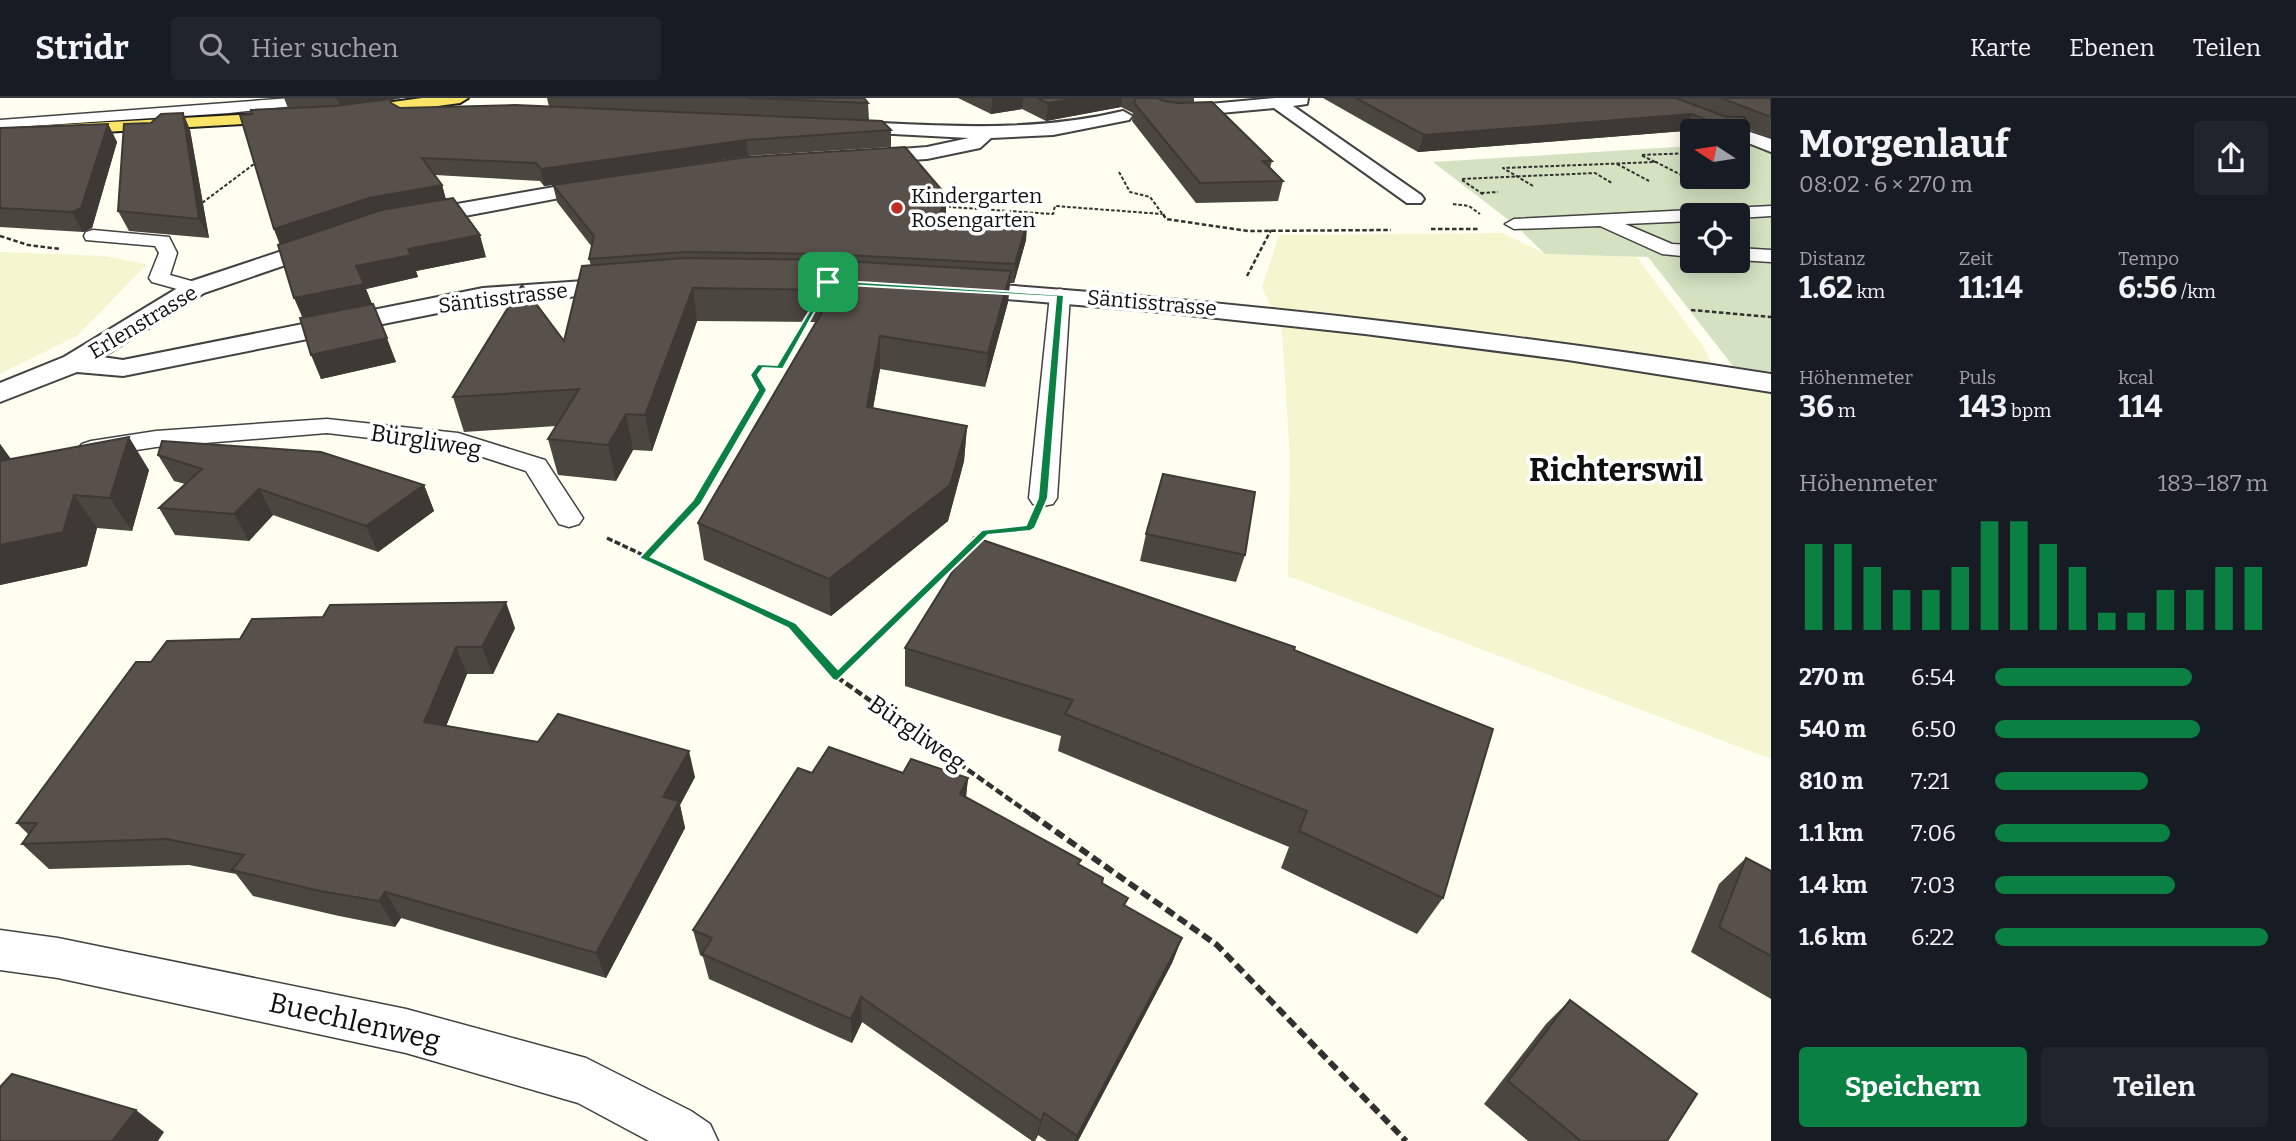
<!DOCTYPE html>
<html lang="de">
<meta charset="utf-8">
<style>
:root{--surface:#171b24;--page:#20242c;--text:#f1f3f6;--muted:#9ea1a6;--line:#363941;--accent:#0b8043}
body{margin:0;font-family:Bitter,serif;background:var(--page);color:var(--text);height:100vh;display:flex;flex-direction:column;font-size:26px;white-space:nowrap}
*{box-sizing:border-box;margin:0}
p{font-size:23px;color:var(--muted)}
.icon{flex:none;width:38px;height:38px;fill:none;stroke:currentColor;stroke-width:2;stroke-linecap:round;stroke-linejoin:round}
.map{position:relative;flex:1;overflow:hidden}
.details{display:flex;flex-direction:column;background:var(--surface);width:525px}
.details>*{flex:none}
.needle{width:46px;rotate:282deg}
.controls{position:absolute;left:1680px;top:21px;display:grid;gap:14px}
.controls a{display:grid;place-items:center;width:70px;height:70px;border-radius:7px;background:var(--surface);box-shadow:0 4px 18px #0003;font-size:35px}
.pin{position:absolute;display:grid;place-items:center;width:60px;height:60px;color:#fff;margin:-30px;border-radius:14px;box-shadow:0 4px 10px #0006}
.round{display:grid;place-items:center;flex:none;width:74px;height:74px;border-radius:7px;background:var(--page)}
.headline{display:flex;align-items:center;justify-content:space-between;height:119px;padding:0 28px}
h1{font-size:38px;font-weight:700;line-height:52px}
.metrics{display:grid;grid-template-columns:repeat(3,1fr);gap:10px;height:119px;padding:7px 28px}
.metrics div{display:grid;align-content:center}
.metrics b{font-size:30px;font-weight:700}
.metrics small{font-size:19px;font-weight:400}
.metrics p{font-size:19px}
.chart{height:196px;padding:14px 28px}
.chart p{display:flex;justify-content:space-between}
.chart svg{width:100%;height:126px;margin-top:7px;stroke:var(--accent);stroke-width:6}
.action{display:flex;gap:14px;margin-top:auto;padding:14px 28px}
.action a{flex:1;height:80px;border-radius:7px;background:var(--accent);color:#fff;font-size:28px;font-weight:700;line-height:80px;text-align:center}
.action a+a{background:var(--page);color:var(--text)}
ul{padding:0 28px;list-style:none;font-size:23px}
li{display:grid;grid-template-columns:112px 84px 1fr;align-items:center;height:52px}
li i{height:18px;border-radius:9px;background:var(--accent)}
header{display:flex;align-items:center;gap:42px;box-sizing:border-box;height:98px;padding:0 35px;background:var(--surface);border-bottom:2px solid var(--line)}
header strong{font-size:33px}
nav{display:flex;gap:38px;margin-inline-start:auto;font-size:24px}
.search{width:490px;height:63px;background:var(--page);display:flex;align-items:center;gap:18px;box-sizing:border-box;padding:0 24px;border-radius:7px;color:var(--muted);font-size:26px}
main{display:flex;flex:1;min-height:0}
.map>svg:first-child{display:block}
.farmland{fill:#f5f5d0}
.cemetery{fill:#d4e2c1;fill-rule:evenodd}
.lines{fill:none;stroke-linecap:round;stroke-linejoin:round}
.service-casing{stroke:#424242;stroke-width:3}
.pedestrian-casing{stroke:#424242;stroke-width:4}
.minor-casing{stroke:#424242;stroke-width:4}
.primary-casing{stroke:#202020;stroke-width:4}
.path-far4{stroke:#313131;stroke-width:2;stroke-dasharray:3.5 2;stroke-linecap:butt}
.path-far3{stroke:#313131;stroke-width:2.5;stroke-dasharray:4.5 2.5;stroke-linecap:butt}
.path-far2{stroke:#313131;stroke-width:3.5;stroke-dasharray:6 2.5;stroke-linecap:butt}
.path-far1{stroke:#313131;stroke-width:4.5;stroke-dasharray:8 3.5;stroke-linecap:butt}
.path{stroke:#313131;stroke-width:6;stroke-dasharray:10 5;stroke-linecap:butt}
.service{fill:#fff;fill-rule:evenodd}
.pedestrian{fill:#fff;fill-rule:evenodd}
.minor{fill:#fff;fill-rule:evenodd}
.primary{fill:#f9e466;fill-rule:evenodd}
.wall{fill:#4c4640}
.shaded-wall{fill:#3e3934}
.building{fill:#58514b;stroke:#3e3934;stroke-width:2}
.route{fill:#0b8043;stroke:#fff;stroke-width:2;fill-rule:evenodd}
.poi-dot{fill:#c12c25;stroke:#fff;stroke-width:2.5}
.labels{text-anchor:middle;stroke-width:7;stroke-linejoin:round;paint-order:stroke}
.far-poi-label{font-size:21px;fill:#0f0f0f;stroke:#fff;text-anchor:start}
.far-street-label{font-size:21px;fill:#0f0f0f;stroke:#fff}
.street-label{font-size:24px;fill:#0f0f0f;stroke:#fff}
.near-street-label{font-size:28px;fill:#0f0f0f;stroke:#fff}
.district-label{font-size:32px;font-weight:bold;fill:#0f0f0f;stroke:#fff}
</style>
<header>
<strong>Stridr</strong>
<div class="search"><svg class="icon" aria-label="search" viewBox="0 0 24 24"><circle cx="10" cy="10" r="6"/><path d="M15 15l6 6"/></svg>Hier suchen</div>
<nav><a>Karte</a><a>Ebenen</a><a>Teilen</a></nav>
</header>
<main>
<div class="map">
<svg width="1771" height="1043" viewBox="0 0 1771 1043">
<rect width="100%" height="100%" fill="#fffef0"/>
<!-- farmland -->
<g class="farmland">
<path d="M1503 135 1545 156 1636 158 1703 248 1720 285 1771 295V661L1288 478 1290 361 1282 232 1262 190 1279 137Z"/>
<path d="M0 154 103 158 147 166 77 238 0 276Z"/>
</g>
<!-- cemetery -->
<path class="cemetery" d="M1753 44 1771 51V274L1733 268 1648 159 1545 156 1514 126 1433 64 1692 48V79H1738V45ZM1692 117H1738V163H1692Z"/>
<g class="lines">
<defs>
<g id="service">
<path d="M292 0H338L331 4 229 15 0 30V22Z"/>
<path d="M1771 108V118L1738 120V117H1692V123L1625 126 1672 146 1692 147V159L1662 156 1600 128 1514 131 1505 126 1514 121Z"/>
<path d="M93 132 169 139 177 155 170 177 202 186 205 190 202 194 195 196 152 184 149 180 159 155 155 148 86 142 84 138 86 134Z"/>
<path d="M1738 150 1771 152V164L1738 162Z"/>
<path d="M1060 191 1067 193 1070 197 1057 400 1053 406 1043 408 1033 406 1029 400 1050 197 1053 193Z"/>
<path d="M327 321 458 335 545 362 583 420 579 426 569 429 559 426 526 373 455 350 327 335 156 349 91 359 82 356 78 351 82 346 91 343 156 333Z"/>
<path d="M0 832 58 840 406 911 586 960 691 1013 710 1026 718 1043H649L578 1005 406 955 58 880 0 872Z"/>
</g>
<path id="pedestrian" d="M1738 30 1771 41V54L1738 41V33H1730Z"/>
<g id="minor">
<path d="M1275 0H1308L1307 6 1293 8 1421 97 1424 101 1421 105H1407L1274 10 1166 20 1157 15 1166 10Z"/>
<path d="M1123 13 1132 18 1129 22 1053 37 991 40 980 50 927 61 857 65 850 63 847 59 850 55 927 49 969 40 837 33 828 28 837 23C934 27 1028 36 1123 13Z"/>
<path d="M606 80 613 82 616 86 613 90 411 128 403 126 400 121 403 116 411 114Z"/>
<path d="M333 136 341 138 344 143 341 148 204 195 102 259 123 262 483 190 627 180 636 182 639 187 636 192 627 194 483 206 123 278 77 274 0 304V285L64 259 186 185Z"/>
<path d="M956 184C1229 202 1500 234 1771 276V294L1568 262 1365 236 1161 214 947 196 944 191 947 186Z"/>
</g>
<g id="primary">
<path d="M422 0H468L460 5 348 20 339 15 348 10Z"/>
<path d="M291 14 300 19 297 23 0 40V30Z"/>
</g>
</defs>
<!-- service casing -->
<use href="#service" class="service-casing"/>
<!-- pedestrian casing -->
<use href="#pedestrian" class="pedestrian-casing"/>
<!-- minor casing -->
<use href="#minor" class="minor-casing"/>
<!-- primary casing -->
<use href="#primary" class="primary-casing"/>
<!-- path-far4 -->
<g class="path-far4">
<path d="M1655 64 1641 57 1692 55"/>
<path d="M1617 66 1649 83"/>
<path d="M1119 74 1130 94 1150 99 1164 118"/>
<path d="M1462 81 1595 75 1612 85"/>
<path d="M1462 82 1484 97"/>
<path d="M956 85 950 109 1053 116 1055 108 1162 116"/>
<path d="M1533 88 1503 70 1656 64 1687 80"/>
<path d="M1481 95 1498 94"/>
<path d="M1453 106 1469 108 1480 116"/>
<path d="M198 108 258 63"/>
</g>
<!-- path-far3 -->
<g class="path-far3">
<path d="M1163 116 1166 121 1248 133 1391 132"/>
<path d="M1431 131H1478"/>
<path d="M0 138 28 147 60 151"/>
<path d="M1247 178 1271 132"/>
<path d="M1691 212 1771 219"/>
<path d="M760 269H780L807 220"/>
</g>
<!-- path-far2 -->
<g class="path-far2">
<path d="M607 440 660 465"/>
<path d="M976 444 985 434 1019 431"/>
<path d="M644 460 697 404 763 292 754 277 761 268H781"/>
<path d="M954 465 967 452"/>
</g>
<!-- path-far1 -->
<g class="path-far1">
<path d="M656 463 792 527 837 579 1033 718"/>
<path d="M837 579 956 463"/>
</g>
<!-- path -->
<path class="path" d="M1031 716 1217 847 1406 1043"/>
<!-- service -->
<use href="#service" class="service"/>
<!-- pedestrian -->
<use href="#pedestrian" class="pedestrian"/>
<!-- minor -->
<use href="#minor" class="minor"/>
<!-- primary -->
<use href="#primary" class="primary"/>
</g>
<!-- wall -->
<g class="wall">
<path d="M284 0H402L391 2 392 5 400 10 549 9 547 0H864L868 5 869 22 891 32V49L748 58 640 74 946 97V115L944 119 1027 124 1026 142 1014 185H1010L1008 204 985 289 880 271 873 310 967 328 964 363 948 423 831 518 704 462 698 425 816 224 697 223 652 353 633 352 616 383 558 377 548 341 556 328 464 334 453 299 564 243 591 168 589 161 592 149 557 104 553 87 544 88 540 83 435 77 442 87 446 102 486 159 416 173 418 179 366 191 396 264 321 281 280 146 274 131 252 16 288 10Z"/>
<path d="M958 0H1194V4L1272 63 1270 70 1283 83 1278 103 1196 105 1132 23 1133 15 1121 9 1046 23 1022 11 991 16Z"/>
<path d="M1323 0H1771V40L1743 29 1738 39V33H1692V36L1684 33 1418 54Z"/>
<path d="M183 15 190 32 209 140 129 133 118 113Z"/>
<path d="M108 26 117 44 92 130 83 134 0 129V30Z"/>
<path d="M0 346 11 361 149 372 132 433 97 430 87 468 0 487Z"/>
<path d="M158 357 424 387 434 413 378 454 273 417 249 443 175 437 159 410 185 386 174 383Z"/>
<path d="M1146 436 1245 457 1236 484 1140 463Z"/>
<path d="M515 530 493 576H467L446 628 695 679 680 707 685 730 606 880 401 820 395 829 339 818 253 798 236 776 189 767 49 771 22 746 28 736 17 725 151 564 240 541Z"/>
<path d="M905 550 1294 552 1443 800 1417 836 1281 770 1289 749 1058 653 1061 638 905 588Z"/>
<path d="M812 675H903L968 680 966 699 1080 767 1102 785 1126 808 1182 840 1172 865 1078 1043H1047L1038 1037 1035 1043H1032L862 924 852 945 709 881 703 859 700 857 693 832Z"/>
<path d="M1746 760 1771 773V901L1691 854 1719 786Z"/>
<path d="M1570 902 1667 1043H1528L1484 1006 1546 926Z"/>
</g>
<!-- shaded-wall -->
<g class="shaded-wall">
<path d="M337 0H402L391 2 395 16 340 8Z"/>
<path d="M992 0H1023L1022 11 991 16Z"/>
<path d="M1077 0H1122L1121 9 1046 23 1048 5Z"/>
<path d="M183 15 190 32 209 140 199 121Z"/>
<path d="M1692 16 1684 33 1418 54 1424 37Z"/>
<path d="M108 26 117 44 92 130 83 134 72 114Z"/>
<path d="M746 42 748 58 544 88 541 71Z"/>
<path d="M442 87 447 105 281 150 274 131 369 100Z"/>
<path d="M946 97V115L939 137V119Z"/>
<path d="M1027 124 1026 142 1014 185 1015 166Z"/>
<path d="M480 137 486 159 416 173 418 179 366 191 373 209 304 223 294 200 356 168 408 151Z"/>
<path d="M1011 173 1008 204 985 289 988 255Z"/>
<path d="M693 190 697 223 652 353 645 317Z"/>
<path d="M880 238V271L867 344V309Z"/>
<path d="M387 240 396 264 321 281 311 257Z"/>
<path d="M626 316 633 352 616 383 608 347Z"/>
<path d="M967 328 964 363 948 423 831 518 829 481Z"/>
<path d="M129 339 149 372 132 433 110 400Z"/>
<path d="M0 346 20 374 0 382Z"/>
<path d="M424 387 434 413 378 454 366 428Z"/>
<path d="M259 391 273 417 249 443 234 416Z"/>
<path d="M74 397 97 430 87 468 0 487V447Z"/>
<path d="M506 504 515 530 493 576 482 549Z"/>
<path d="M456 549 467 576 437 651 424 624Z"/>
<path d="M689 653 695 679 680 707 685 730 606 880 596 855 663 699Z"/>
<path d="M968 680 965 707 960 696Z"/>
<path d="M385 794 401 820 395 829 379 803Z"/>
<path d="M1182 840 1172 865 1078 1043H1075Z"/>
<path d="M861 899 862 924 852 945 851 921Z"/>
<path d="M136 1012 164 1034 158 1043H112Z"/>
<path d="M1044 1015 1038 1037 1035 1043 1041 1023Z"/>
</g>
<!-- building -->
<g class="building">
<path d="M747 0H864L868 5Z"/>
<path d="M1037 0H1077L1048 5Z"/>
<path d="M1136 0H1157L1164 3 1178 5 1212 4 1272 63H1263L1283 83 1200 85 1134 5Z"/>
<path d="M1356 0H1676L1726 19H1745V26L1719 27 1692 16 1424 37Z"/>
<path d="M1721 0H1771V19Z"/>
<path d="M390 1 391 5 400 10 515 7 882 23 891 32 746 42 541 71 536 65 422 60 442 87 369 100 274 131 240 17 252 16 251 12 335 8Z"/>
<path d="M183 15 199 121 118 113 124 26 151 25 161 16Z"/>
<path d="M108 26 81 110 72 114 0 110V30Z"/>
<path d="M905 49 946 97 939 119 1027 124 1015 166 827 156 685 154 589 161 594 138 553 87 747 59Z"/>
<path d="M453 100 480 137 408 151 411 157 356 168 364 186 294 200 278 147 381 112Z"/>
<path d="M684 160 827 162 1011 173 988 255 880 238 867 309 967 328 950 387 829 481 698 425 835 192 693 190 645 317 626 316 608 347 548 341 579 291 453 299 522 187 564 243 582 168Z"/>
<path d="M373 206 387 240 311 257 300 220Z"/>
<path d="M129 339 110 400 74 397 63 434 0 447V363Z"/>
<path d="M162 343 321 354 424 387 366 428 259 391 234 416 159 410 202 371 158 357Z"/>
<path d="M1163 376 1255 394 1245 457 1146 436Z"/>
<path d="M974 439 1295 549 1294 552 1493 631 1443 800 1299 733 1307 713 1065 616 1073 602 905 550Z"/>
<path d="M506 504 482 549H456L424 624 538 644 558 616 689 653 663 699 679 703 596 855 385 794 379 803 320 793 232 772 244 757 167 741 22 746 37 725H17L136 564H151L167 543 240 541 252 521 323 519 330 507Z"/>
<path d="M829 649 903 675 911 661 968 680 960 696 1081 762 1078 766 1103 780 1102 785 1128 800 1124 807 1182 840 1077 1038 1044 1015 1041 1023 861 899 851 921 702 856 712 840 693 832 798 670 812 675Z"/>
<path d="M1746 760 1771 773V858L1719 829Z"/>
<path d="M1570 902 1697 996 1667 1043H1581L1508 983Z"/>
<path d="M12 976 136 1012 112 1043H0V989Z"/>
</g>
<!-- route -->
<path class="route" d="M828 182 1064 197 1048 400 1035 430 1030 433 988 437 837 583 833 582 788 530 639 460 693 402 758 292 750 277 758 266 777 267ZM830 186 1056 199 1038 400 1026 427 982 432 838 571 796 525 651 459 701 406 767 292 758 277 763 270 783 271Z"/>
<!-- markers -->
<circle class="poi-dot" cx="897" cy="110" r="7"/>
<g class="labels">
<!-- far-poi labels -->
<g class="far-poi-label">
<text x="911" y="105">Kindergarten<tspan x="911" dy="24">Rosengarten</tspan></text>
</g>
<!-- far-street labels -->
<g class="far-street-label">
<text transform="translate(503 200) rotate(-7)" y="7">Säntisstrasse</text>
<text transform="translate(1152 205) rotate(5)" y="7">Säntisstrasse</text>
<text transform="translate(143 224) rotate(-31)" y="7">Erlenstrasse</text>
</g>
<!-- street labels -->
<g class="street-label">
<text transform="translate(426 343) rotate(9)" y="8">Bürgliweg</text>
<text transform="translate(917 635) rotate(35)" y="8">Bürgliweg</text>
</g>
<!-- near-street labels -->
<g class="near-street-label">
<text transform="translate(355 923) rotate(13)" y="10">Buechlenweg</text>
</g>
<!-- district labels -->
<g class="district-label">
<text x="1616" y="383">Richterswil</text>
</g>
</g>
</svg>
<div class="controls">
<a><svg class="needle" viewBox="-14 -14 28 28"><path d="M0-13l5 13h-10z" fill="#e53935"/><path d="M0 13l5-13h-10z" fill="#9ea1a6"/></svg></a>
<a><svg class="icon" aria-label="locate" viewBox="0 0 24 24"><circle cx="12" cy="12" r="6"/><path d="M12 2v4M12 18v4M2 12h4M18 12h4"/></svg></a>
</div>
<div class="pin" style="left:828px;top:184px;background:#1e9e55"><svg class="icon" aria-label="arrive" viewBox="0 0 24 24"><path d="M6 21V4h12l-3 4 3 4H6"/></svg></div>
</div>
<section class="details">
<div class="headline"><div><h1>Morgenlauf</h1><p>08:02 · 6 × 270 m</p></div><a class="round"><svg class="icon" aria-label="share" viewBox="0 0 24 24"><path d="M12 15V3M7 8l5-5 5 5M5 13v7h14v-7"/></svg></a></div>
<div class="metrics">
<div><p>Distanz</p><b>1.62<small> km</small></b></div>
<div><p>Zeit</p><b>11:14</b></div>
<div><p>Tempo</p><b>6:56<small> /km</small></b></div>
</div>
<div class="metrics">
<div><p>Höhenmeter</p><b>36<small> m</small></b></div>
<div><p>Puls</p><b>143<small> bpm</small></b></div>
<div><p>kcal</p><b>114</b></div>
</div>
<div class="chart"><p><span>Höhenmeter</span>183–187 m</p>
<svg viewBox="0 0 160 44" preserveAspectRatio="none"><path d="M5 44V14M15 44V14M25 44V22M35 44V30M45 44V30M55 44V22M65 44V6M75 44V6M85 44V14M95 44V22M105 44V38M115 44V38M125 44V30M135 44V30M145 44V22M155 44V22"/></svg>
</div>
<ul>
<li><b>270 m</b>6:54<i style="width:72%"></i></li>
<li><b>540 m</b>6:50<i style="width:75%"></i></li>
<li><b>810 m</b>7:21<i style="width:56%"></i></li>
<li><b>1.1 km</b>7:06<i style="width:64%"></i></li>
<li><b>1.4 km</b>7:03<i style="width:66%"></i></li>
<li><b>1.6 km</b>6:22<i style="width:100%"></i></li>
</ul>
<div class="action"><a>Speichern</a><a>Teilen</a></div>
</section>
</main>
